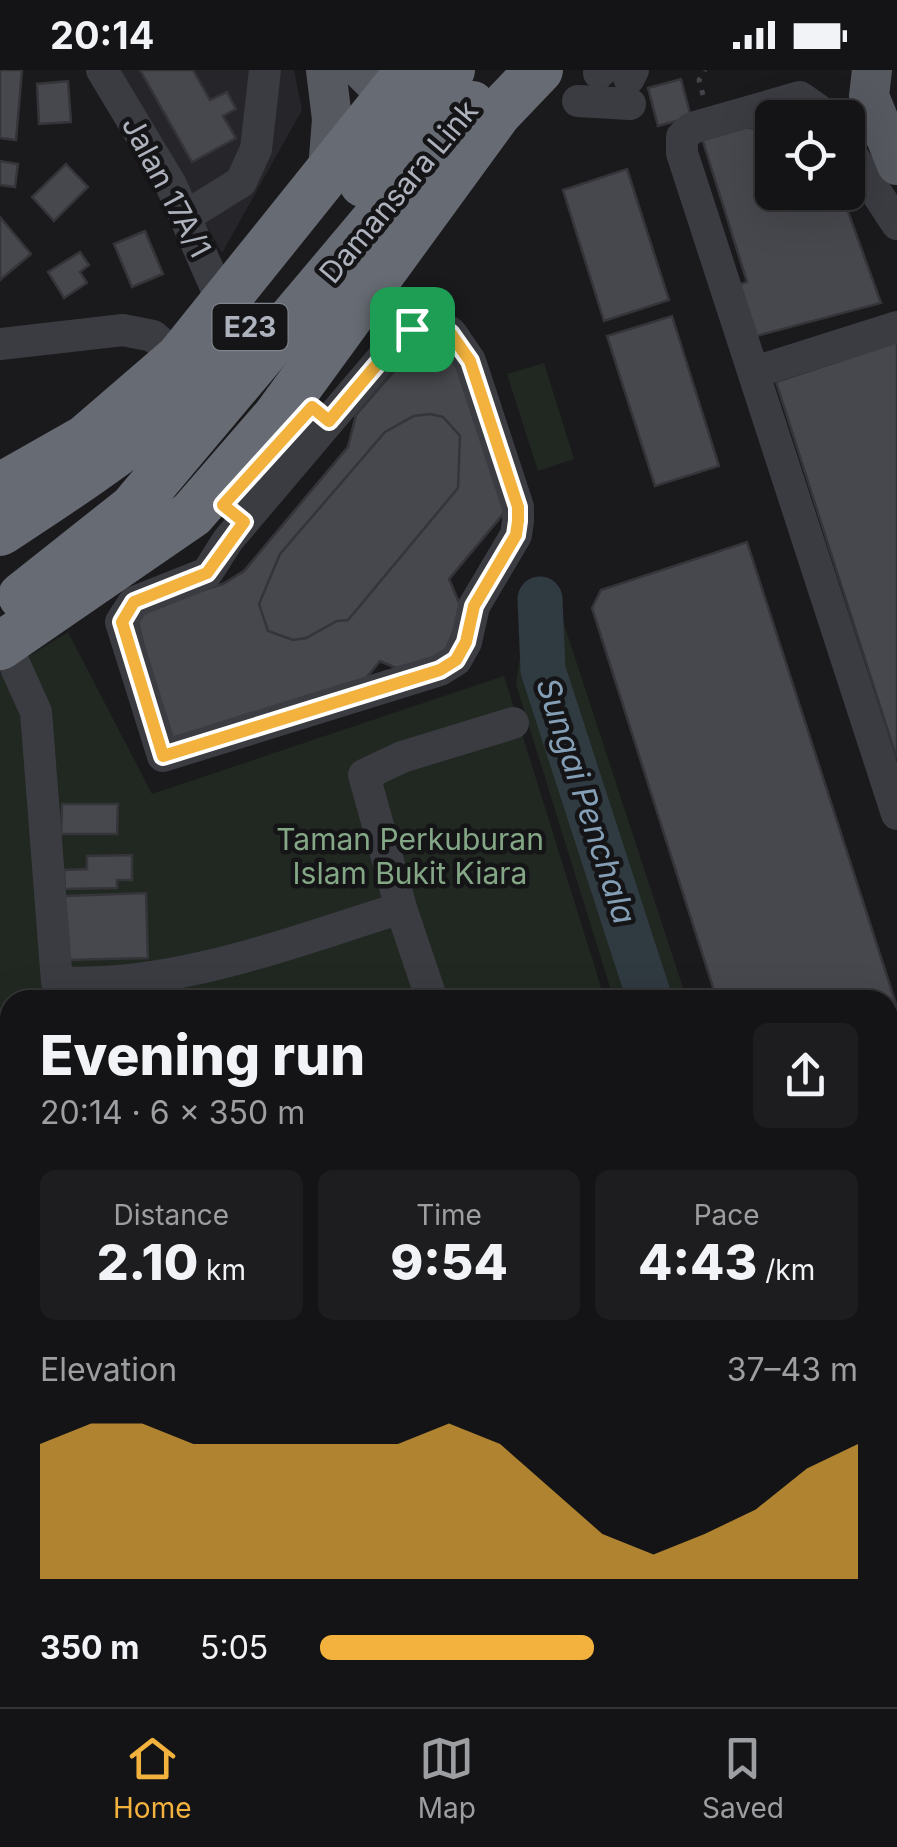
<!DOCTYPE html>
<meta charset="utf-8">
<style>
:root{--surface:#141416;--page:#1d1d1f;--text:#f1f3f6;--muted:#9d9ea1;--line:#333335;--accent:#f2b23d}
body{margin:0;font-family:Inter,sans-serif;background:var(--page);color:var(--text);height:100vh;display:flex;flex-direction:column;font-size:38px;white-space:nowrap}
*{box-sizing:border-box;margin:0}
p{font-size:32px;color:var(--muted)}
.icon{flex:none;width:55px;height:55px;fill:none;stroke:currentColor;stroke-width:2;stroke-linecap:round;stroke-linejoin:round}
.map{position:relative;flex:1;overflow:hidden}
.sheet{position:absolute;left:0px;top:920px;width:898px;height:718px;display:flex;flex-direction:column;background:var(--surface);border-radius:30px 30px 0 0;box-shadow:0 10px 40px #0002,0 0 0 2px var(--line)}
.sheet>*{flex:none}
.tools{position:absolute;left:755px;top:30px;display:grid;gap:20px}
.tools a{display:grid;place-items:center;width:110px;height:110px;border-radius:15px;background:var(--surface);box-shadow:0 10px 40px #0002,0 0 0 2px var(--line);font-size:50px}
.pin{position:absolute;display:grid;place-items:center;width:85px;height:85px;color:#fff;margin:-42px;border-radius:20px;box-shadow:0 5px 15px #0006}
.round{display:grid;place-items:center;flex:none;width:105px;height:105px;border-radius:15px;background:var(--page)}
.headline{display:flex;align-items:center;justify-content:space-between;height:170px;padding:0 40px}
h1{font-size:55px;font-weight:800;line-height:75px}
.figures{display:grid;grid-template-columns:repeat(3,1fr);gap:15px;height:170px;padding:10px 40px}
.figures div{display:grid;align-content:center;border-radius:15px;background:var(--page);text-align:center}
.figures b{font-size:50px;font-weight:800}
.figures small{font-size:28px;font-weight:400}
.figures p{font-size:28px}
.chart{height:280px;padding:20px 40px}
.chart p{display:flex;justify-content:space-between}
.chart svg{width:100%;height:180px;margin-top:10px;fill:var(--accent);opacity:.7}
ul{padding:0 40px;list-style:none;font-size:32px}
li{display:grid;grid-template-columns:160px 120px 1fr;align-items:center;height:75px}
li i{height:25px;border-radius:12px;background:var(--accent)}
.status{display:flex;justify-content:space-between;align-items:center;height:70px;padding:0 50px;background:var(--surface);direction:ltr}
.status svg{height:28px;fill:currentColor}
.dock{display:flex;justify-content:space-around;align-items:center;height:140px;border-top:2px solid var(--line);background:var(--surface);font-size:28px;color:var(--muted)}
.dock a{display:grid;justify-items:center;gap:5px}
.dock .on{color:var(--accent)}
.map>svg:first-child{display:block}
.built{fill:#26262a}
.green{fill:#202821}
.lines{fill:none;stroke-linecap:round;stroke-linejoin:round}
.river{stroke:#303a41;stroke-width:45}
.building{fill:#47484d;stroke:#343439;stroke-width:2.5;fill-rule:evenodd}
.path{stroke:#414349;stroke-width:5;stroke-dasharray:5 8;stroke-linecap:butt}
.minor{stroke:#3b3c42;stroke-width:32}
.major{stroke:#575961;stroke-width:40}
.highway{stroke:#676b73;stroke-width:48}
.rail-casing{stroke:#4e5057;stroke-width:11}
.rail{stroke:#151518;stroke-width:8;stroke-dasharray:22;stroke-linecap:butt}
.route-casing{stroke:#fff;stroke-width:20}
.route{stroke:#f2b23d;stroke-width:12}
.labels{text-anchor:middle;stroke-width:9;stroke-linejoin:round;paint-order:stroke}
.shield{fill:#151518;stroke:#7f838b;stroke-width:2.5}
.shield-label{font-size:28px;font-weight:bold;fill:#adb2bc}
.street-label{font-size:30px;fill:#adb2bc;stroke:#151518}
.park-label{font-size:30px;fill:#84a786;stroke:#151518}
.water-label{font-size:32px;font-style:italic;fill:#85a0b6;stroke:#151518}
</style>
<div class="status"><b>20:14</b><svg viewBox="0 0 49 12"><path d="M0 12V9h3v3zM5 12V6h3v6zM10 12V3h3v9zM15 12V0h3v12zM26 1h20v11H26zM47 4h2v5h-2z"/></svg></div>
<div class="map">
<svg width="897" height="1637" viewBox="0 0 897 1637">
<rect width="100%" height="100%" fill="#1a1a1d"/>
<!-- built -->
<path class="built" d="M118 0H294L302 40 222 183Z"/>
<!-- green -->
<g class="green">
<path d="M544 293 574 389 538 401 507 304Z"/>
<path d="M560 542 687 930H614L516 614 525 554Z"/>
<path d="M68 562 152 724 504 606 605 930H10V1504L0 1499V604Z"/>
<path d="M897 1322V1637H831L840 1628H888V1327Z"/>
<path d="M268 1628H705L699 1637H287Z"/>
<path d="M717 1628H820L812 1637H712Z"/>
</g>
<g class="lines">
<!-- river -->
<g class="river">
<path d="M540 529 543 600 650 930"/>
<path d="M754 1637 760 1628"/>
</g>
</g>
<!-- building -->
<g class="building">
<path d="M0 0H22L16 70 0 68Z"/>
<path d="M140 0H193L210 30 227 22 236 39 223 46 236 68 192 92Z"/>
<path d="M681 9 691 47 658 56 648 18Z"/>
<path d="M68 11 71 52 39 54 37 14Z"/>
<path d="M728 56 772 60V122H841L881 233 749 268 732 217 747 212 700 62Z"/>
<path d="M0 91 18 94 15 117 0 115Z"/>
<path d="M66 94 88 117 54 151 32 127Z"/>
<path d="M627 99 669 230 604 251 563 120Z"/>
<path d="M0 147 31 184 0 210Z"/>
<path d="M145 161 163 204 132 217 114 174Z"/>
<path d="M80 182 89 195 80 202 87 213 64 228 48 202Z"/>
<path d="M672 246 719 396 655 416 607 266Z"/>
<path d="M897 272V689L776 312Z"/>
<path d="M427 277 456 286 509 437 449 509 462 540 444 585 396 598 380 591 362 613 168 675 135 541 223 514 244 501 348 377 356 345 404 290ZM430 344 443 347 460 366 458 418 348 550 337 551 306 568 293 570 268 561 259 534 280 484 385 362 414 346Z"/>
<path d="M427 277 456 286 509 437 449 509 462 540 444 585 396 598 380 591 362 613 168 675 135 541 223 514 244 501 348 377 356 345 404 290Z"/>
<path d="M430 344 443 347 460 366 458 418 348 550 337 551 306 568 293 570 268 561 259 534 280 484 385 362 414 346Z"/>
<path d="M747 472 897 937V1251L888 1254V930H717L592 538 601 520Z"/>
<path d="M62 734H118L117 764H61Z"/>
<path d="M132 785V810H117V818L65 819 64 800 87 799V786Z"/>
<path d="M146 823 148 888 65 890 63 826Z"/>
</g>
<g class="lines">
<!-- path -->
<path class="path" d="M703 25 699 10 705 0"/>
<!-- minor -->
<g class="minor">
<path d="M102 0 171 115 224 236"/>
<path d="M599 3 602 0"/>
<path d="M629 8 633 0"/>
<path d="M578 31 630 34"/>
<path d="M830 48 800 27 692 58 682 67V83L897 744"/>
<path d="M848 79 897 154"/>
<path d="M186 146 241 112 256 79 265 0"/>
<path d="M427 253 441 256 451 263 470 291 518 437V451L516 465 474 536 466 572 456 590 440 600 163 686 121 552 134 532 207 503 228 470 395 273Z"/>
<path d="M0 274 123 260 153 266 179 288"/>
<path d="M755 302 897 257"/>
<path d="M5 573 36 642 57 912C172 919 292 872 401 838L432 930"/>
<path d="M401 838 364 705 402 687 513 653"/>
<path d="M0 1406 10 1410"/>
</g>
<!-- major -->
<g class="major">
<path d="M326 0 332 49 328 100"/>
<path d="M362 0 374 12 401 9"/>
<path d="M872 0 869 26 897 95"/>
<path d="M0 1628 20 1637"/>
</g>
<!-- highway -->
<g class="highway">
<path d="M363 113 451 0"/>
<path d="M0 417 85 369 179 288 410 0"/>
<path d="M0 462C84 407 160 359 227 282"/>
<path d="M22 526 133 438 472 35"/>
<path d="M0 576 192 444 277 346 497 44 539 0"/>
<path d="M0 1521 10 1527"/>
<path d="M0 1566 10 1571"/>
<path d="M133 1628 153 1637"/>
</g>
<defs>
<g id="rail">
<path d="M0 1584 10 1588"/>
<path d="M0 1607 10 1611"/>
<path d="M48 1628 70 1637"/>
<path d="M102 1628 124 1637"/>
</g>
</defs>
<!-- rail casing -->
<use href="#rail" class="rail-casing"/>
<!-- rail -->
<use href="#rail" class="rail"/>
</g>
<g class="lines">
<defs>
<path id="route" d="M428 254 442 256 451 264 470 291 518 437V451L516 465 474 536 466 572 456 590 440 600 163 686 122 552 134 532 207 503 244 452 223 435 312 337 329 351 395 273Z"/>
</defs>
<!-- route casing -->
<use href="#route" class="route-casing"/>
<!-- route -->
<use href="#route" class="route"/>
</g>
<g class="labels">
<!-- shield labels -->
<rect class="shield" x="212.5" y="234" width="75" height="46" rx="8"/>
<g class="shield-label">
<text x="250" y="267">E23</text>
</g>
<!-- street labels -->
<g class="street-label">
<text transform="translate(166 117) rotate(62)" y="10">Jalan 17A/1</text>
<text transform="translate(399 122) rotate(-50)" y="10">Damansara Link</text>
</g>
<!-- park labels -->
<g class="park-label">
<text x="410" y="780">Taman Perkuburan<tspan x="410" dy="34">Islam Bukit Kiara</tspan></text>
</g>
<!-- water labels -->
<g class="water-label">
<text transform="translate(586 731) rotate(72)" y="11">Sungai Penchala</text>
</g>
</g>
</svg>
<div class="tools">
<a><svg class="icon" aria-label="locate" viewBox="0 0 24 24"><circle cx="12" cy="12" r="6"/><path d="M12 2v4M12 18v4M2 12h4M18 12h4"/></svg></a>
</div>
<div class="pin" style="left:412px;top:259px;background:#1e9e55"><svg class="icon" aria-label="arrive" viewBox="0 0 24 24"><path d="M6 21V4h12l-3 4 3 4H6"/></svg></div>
<section class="sheet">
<div class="headline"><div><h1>Evening run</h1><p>20:14 · 6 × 350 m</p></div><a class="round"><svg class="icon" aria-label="share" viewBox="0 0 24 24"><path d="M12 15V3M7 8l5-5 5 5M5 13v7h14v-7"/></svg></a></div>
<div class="figures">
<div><p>Distance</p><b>2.10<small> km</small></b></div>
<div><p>Time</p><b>9:54</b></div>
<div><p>Pace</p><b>4:43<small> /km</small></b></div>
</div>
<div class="chart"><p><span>Elevation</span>37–43 m</p>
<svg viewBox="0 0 160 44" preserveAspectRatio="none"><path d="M0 44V11L10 6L20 6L30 11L40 11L50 11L60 11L70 11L80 6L90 11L100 22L110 33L120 38L130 33L140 27L150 17L160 11V44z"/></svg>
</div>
<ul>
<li><b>350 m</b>5:05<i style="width:51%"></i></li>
</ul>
</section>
</div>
<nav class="dock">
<a class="on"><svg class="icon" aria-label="home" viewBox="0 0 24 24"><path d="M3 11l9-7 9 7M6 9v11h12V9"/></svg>Home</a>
<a><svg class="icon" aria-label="map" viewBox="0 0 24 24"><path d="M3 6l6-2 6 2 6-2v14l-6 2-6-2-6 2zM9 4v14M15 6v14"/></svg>Map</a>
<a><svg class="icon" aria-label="saved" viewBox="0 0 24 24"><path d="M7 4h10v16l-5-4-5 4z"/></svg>Saved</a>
</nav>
